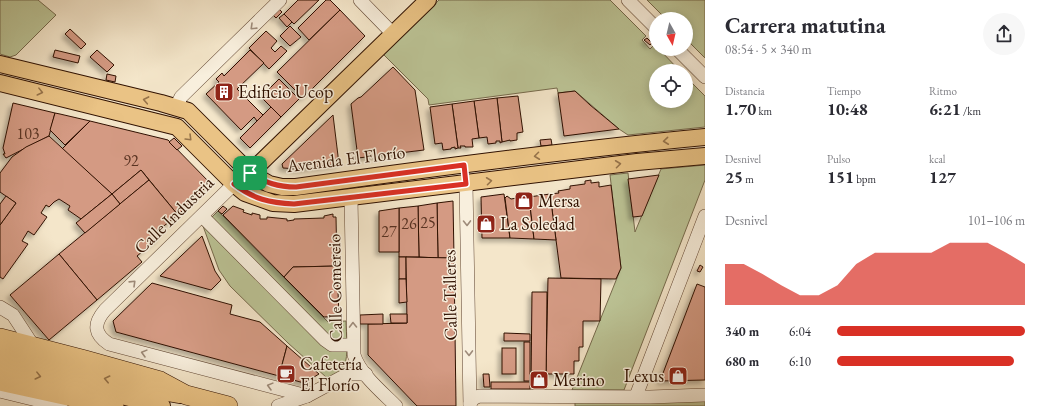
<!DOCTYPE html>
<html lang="es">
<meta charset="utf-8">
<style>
:root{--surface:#fff;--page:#f7f7f7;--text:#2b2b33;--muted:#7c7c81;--accent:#d93025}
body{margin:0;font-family:"EB Garamond",serif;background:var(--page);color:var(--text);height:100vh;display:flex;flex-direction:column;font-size:15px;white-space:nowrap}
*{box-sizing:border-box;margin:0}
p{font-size:13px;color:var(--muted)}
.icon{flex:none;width:22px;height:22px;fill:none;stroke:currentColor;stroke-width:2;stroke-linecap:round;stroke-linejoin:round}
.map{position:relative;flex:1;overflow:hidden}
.side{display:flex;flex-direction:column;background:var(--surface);width:340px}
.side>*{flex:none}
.needle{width:26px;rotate:172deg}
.tools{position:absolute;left:649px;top:12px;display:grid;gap:8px}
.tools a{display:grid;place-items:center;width:44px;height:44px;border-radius:50%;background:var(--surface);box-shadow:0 2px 10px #0003;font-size:20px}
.pin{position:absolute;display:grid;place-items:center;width:34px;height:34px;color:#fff;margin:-17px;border-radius:8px;box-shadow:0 2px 6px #0006}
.round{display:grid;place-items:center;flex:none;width:42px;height:42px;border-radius:21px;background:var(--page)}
.head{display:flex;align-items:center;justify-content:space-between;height:68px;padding:0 20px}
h1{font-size:22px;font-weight:700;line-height:30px}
.figures{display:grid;grid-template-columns:repeat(3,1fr);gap:6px;height:68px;padding:4px 20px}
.figures div{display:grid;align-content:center}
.figures b{font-size:17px;font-weight:700}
.figures small{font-size:11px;font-weight:400}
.figures p{font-size:11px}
.chart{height:112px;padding:8px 20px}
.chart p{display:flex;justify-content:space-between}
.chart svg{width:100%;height:72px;margin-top:4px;fill:var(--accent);opacity:.7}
ul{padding:0 20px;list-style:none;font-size:13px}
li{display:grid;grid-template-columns:64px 48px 1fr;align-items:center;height:30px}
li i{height:10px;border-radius:5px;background:var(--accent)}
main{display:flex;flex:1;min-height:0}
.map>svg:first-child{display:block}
.green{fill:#bcc496;stroke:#766a4c}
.building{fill:#d49a83;stroke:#301101;filter:url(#shadow)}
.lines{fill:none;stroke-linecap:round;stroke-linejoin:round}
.minor-casing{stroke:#614633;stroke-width:14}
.major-casing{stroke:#301101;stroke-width:18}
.highway-casing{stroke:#301101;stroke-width:20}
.minor{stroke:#f8efdd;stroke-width:13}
.major{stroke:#eac385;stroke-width:16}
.highway{stroke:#eac385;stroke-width:19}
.oneway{stroke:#9e8b7a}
.oneway2{stroke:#96734a}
.route-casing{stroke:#fff;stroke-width:8}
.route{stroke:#d93025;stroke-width:5}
.labels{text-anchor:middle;stroke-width:3;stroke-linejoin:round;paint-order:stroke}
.number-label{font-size:16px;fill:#593322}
.poi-label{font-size:18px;fill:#301101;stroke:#f8efdd;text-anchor:start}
.street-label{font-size:18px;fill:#301101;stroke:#f8efdd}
</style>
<main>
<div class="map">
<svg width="705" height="406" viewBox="0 0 705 406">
<defs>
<filter id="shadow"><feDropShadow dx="-3.5" dy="3.5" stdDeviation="2" flood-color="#0004"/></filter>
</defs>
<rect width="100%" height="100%" fill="#f4e6ca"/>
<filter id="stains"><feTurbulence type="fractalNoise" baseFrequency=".005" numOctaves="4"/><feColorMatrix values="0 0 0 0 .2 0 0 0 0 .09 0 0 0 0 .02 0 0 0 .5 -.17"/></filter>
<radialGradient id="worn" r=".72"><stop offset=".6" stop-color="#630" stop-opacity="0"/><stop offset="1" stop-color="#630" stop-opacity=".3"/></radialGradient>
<!-- green -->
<g class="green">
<path d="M0 0H38L56 15 16 55 10 57 0 54Z"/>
<path d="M439 0H610L646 36 642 40 650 49 654 45 656 49H659L680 71H656V101H686V77L705 96V127L628 135 619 129 575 91 558 93 557 88 429 105 428 99 383 54Z"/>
<path d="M647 0H705V58L686 39V19H666Z"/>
<path d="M705 165V180L624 390H572L621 268 610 175 628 173 635 232 661 169Z"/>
<path d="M218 211 328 322 346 321C346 332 349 357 344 366 341 372 334 375 328 378L326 377 288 343 230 286 219 270 203 226Z"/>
<path d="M705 400V406H575V402Z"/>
</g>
<!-- building -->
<g class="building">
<path d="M298 0H319L294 24 284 14Z"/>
<path d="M326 0H330L340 10 309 40 298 28Z"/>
<path d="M279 9 282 12 276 18 273 15Z"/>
<path d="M340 10 365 36 303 98 277 72Z"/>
<path d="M284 14 292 22 287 27 279 18Z"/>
<path d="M290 26 301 37 290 46 280 36Z"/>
<path d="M70 29 86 44 81 49 65 34Z"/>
<path d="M266 31 277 41 271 48 275 52 281 46 287 51 269 69 249 48Z"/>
<path d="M647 38 652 43 650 45 644 40Z"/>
<path d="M55 50 80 56 78 63 53 57Z"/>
<path d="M97 50 114 65 107 72 90 57Z"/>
<path d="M250 50 264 63 237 89 263 115 257 121 254 117 241 130 206 94 219 82 216 79 222 73 224 76Z"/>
<path d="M393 67 415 90 424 150 358 158 351 104 358 98 361 97Z"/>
<path d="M107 74 116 76 115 82 106 80Z"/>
<path d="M279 79 299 99 281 117 261 97Z"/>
<path d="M575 91 590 105 619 129 564 136 558 93Z"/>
<path d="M518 96 523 132 517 133V140L510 141V140L502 142 497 98Z"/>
<path d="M497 98 502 142 500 143V141H496V143L488 144 487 137 479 138 474 101Z"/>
<path d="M474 101 479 138 472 139 473 147H465V146H460L461 148H458L452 104Z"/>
<path d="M13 103 55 113 49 136 6 158 3 154H5L3 148Z"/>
<path d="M452 104 458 148 455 149V147L451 148V149L443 150 442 143 435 144 430 107Z"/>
<path d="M271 107 281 117 250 148 240 138Z"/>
<path d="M55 113 60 114 90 121 65 145 50 130Z"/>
<path d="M333 115 339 164 299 169 283 168 282 164Z"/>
<path d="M90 121 168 140 210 183 178 215 141 170 112 194 62 149Z"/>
<path d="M49 136 112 194 81 219 68 210 70 206 59 199 54 202 49 207 46 205 41 213 47 217 34 235 28 231 22 241 28 244 3 279 0 277V225L16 203 0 192V173L12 157 26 147Z"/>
<path d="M174 138 182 146 177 150 169 142Z"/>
<path d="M551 139 552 145 541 146 540 140Z"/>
<path d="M141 170 149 180 120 204 112 194Z"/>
<path d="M659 175 642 216 633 217 628 179Z"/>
<path d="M149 180 178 215 156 232 160 237 137 256 142 262 97 300 59 254Z"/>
<path d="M591 180V183L599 182V187L611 185 621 268 616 279 561 278 550 194 559 193 558 191 570 189V186L585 184V181Z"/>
<path d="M112 194 120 204 85 233 76 223Z"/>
<path d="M504 194 510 238H482L481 197Z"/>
<path d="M527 194 529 197 534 239 510 238 505 198 507 196 511 199 523 197 524 195Z"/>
<path d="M550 194 556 240 534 239 529 197Z"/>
<path d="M6 196 16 203 0 225V204Z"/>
<path d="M453 201 454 258H438L437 203Z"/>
<path d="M437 203 438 258 419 257 418 206Z"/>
<path d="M223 206 227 209 222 214 218 211Z"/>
<path d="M233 206 244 210 243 212 252 215V213L260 215V219H267V217L287 219V221L294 220V219L324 218V216L333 214V217H336L337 266 293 267 284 277 223 215Z"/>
<path d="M418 206 419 257H399V208Z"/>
<path d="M399 208V252H379V211Z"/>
<path d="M202 236 215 271 221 280 211 290 160 276Z"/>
<path d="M59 254 97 300 49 340 10 295Z"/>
<rect x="399" y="257" width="7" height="22"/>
<path d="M406 257 454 258 456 406H417L368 355V324L407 323Z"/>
<path d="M700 265 703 267 700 272 697 271Z"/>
<path d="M337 266 339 316 324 317 284 277 293 267Z"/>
<path d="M548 278 601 279 600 321H583V347H579V361H574V374H546Z"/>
<path d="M399 279H406L407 302 399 303Z"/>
<path d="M152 283 232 305 230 314 260 322 287 346 279 376 116 332 113 321Z"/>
<path d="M697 284 705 287V380L660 381Z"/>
<path d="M532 292H547L546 384 531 383Z"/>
<path d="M383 314V324H360V315Z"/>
<path d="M390 314H407V323H391Z"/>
<path d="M504 333 530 334V341H504Z"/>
<rect x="524" y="342" width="6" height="39"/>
<path d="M287 346 319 374 304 383 279 376Z"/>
<rect x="502" y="348" width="14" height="26"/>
<path d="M483 374H489L490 387H484Z"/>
<rect x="491" y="382" width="39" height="7"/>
</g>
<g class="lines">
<defs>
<g id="minor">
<path d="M360 0 393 34"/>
<path d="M628 0 656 28"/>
<path d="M677 49 705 77"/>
<path d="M176 107 181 97 280 0"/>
<path d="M234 184 105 310C93 324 94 334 109 344L307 396"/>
<path d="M466 184 470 406"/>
<path d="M351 198 354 355C360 374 382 392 396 406"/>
<path d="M202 216 325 340 332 345H347"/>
<path d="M0 307 13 315 34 347"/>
<path d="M0 391 61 406"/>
<path d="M636 396 705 216"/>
<path d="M470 404 473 399 479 396 650 397 705 395"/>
<path d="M278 406 307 396 348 374H366"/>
</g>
<g id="major">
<path d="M0 64 161 103 188 111 250 173 269 184 282 187H296C432 168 568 150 705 137"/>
<path d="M0 83 177 127 234 184 245 193 273 203 294 204 637 162 705 156"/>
<path d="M242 179 250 173 428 0"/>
<path d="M0 353 157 391 180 395"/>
<path d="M0 366 162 406"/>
</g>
<g id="highway">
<path d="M0 338 85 360 160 381 186 395 228 406"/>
<path d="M0 381 114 406"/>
</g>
</defs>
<!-- minor casing -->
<use href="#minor" class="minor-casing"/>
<!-- major casing -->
<use href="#major" class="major-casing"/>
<!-- highway casing -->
<use href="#highway" class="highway-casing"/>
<!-- minor -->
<use href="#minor" class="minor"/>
<!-- major -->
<use href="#major" class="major"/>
<!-- highway -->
<use href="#highway" class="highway"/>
</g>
<!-- one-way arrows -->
<defs><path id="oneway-chevron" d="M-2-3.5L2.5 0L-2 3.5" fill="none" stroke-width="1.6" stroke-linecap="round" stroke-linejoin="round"/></defs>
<g class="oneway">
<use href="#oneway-chevron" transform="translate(253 27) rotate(136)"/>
<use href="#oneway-chevron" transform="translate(467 223) rotate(89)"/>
<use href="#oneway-chevron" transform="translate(133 283) rotate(-44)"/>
<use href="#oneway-chevron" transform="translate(353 325) rotate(-91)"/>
<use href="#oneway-chevron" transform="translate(144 353) rotate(-165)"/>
<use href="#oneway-chevron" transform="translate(469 353) rotate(89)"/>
<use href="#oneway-chevron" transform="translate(270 386) rotate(-165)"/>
</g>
<g class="oneway2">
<use href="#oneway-chevron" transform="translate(40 92) rotate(14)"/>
<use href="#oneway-chevron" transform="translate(146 100) rotate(-169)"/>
<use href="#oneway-chevron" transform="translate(189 138) rotate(45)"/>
<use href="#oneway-chevron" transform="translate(666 141) rotate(174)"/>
<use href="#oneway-chevron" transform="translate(537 156) rotate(173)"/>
<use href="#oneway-chevron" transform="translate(618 164) rotate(-7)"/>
<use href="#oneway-chevron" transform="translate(489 181) rotate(-7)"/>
<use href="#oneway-chevron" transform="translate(38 376) rotate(14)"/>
<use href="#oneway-chevron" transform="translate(107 379) rotate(-167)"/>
</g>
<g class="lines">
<defs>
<path id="route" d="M464 165 466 184 294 204C270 203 253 199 234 184L250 173C267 183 277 187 296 187Z"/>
</defs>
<!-- route casing -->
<use href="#route" class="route-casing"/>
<!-- route -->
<use href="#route" class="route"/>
</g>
<!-- icons -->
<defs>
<symbol id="building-square" viewBox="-11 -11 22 22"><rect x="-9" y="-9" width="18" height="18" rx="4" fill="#8f2418" stroke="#f8efdd"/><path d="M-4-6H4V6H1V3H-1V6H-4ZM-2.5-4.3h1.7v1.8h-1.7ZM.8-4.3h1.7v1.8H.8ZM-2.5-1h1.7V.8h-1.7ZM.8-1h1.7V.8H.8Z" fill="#fff"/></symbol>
<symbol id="shop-square" viewBox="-11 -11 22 22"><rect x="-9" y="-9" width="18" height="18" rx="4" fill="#8f2418" stroke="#f8efdd"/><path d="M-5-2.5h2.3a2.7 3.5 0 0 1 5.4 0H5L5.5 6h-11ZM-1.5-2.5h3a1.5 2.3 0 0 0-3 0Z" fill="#fff"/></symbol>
<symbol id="cafe-square" viewBox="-11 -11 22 22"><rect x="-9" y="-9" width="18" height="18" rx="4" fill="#8f2418" stroke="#f8efdd"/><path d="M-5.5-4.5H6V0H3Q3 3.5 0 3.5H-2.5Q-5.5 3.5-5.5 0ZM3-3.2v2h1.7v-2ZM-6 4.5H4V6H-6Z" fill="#fff"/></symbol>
</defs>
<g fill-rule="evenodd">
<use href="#building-square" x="213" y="81" width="22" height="22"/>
<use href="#shop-square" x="513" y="190" width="22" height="22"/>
<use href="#shop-square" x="475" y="213" width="22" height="22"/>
<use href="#cafe-square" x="275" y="363" width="22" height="22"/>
<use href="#shop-square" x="667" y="365" width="22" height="22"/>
<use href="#shop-square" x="528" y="369" width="22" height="22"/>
</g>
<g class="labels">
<!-- number labels -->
<g class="number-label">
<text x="28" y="139">103</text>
<text x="131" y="166">92</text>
<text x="428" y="228">25</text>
<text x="409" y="229">26</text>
<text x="389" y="237">27</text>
</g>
<!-- poi labels -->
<g class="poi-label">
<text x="238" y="98">Edificio Ucop</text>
<text x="538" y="207">Mersa</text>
<text x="500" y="230">La Soledad</text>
<text x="300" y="370">Cafetería<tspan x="300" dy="21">El Florío</tspan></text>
<text x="664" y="382" text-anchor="end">Lexus</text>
<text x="553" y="386">Merino</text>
</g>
<!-- street labels -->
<g class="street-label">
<text transform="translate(346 159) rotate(-7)" y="6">Avenida El Florío</text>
<text transform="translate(174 215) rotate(-44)" y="6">Calle Industria</text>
<text transform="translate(335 288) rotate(-91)" y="6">Calle Comercio</text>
<text transform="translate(450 295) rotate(-91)" y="6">Calle Talleres</text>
</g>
</g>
<rect width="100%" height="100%" filter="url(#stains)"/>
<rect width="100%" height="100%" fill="url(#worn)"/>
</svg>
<div class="tools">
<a><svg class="needle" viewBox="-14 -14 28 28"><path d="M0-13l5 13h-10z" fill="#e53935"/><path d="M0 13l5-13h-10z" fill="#7c7c81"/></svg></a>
<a><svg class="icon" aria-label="locate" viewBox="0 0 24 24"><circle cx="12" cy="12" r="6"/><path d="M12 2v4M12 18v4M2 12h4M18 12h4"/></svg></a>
</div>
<div class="pin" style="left:250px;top:173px;background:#1e9e55"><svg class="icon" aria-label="arrive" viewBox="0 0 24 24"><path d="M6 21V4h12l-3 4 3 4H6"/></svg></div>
</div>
<section class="side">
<div class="head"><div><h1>Carrera matutina</h1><p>08:54 · 5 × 340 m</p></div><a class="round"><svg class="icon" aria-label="share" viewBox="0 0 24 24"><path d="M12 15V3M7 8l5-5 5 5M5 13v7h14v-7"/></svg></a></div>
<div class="figures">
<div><p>Distancia</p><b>1.70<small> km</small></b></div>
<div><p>Tiempo</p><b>10:48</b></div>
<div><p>Ritmo</p><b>6:21<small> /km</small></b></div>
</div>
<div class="figures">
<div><p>Desnivel</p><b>25<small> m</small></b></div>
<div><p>Pulso</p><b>151<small> bpm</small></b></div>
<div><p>kcal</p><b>127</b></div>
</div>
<div class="chart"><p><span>Desnivel</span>101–106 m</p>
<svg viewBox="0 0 160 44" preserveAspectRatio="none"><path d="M0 44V19L10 19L20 25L30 32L40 38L50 38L60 32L70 19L80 12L90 12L100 12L110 12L120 6L130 6L140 6L150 12L160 19V44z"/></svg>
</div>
<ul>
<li><b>340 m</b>6:04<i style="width:100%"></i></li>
<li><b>680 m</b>6:10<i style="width:94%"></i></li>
</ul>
</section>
</main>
